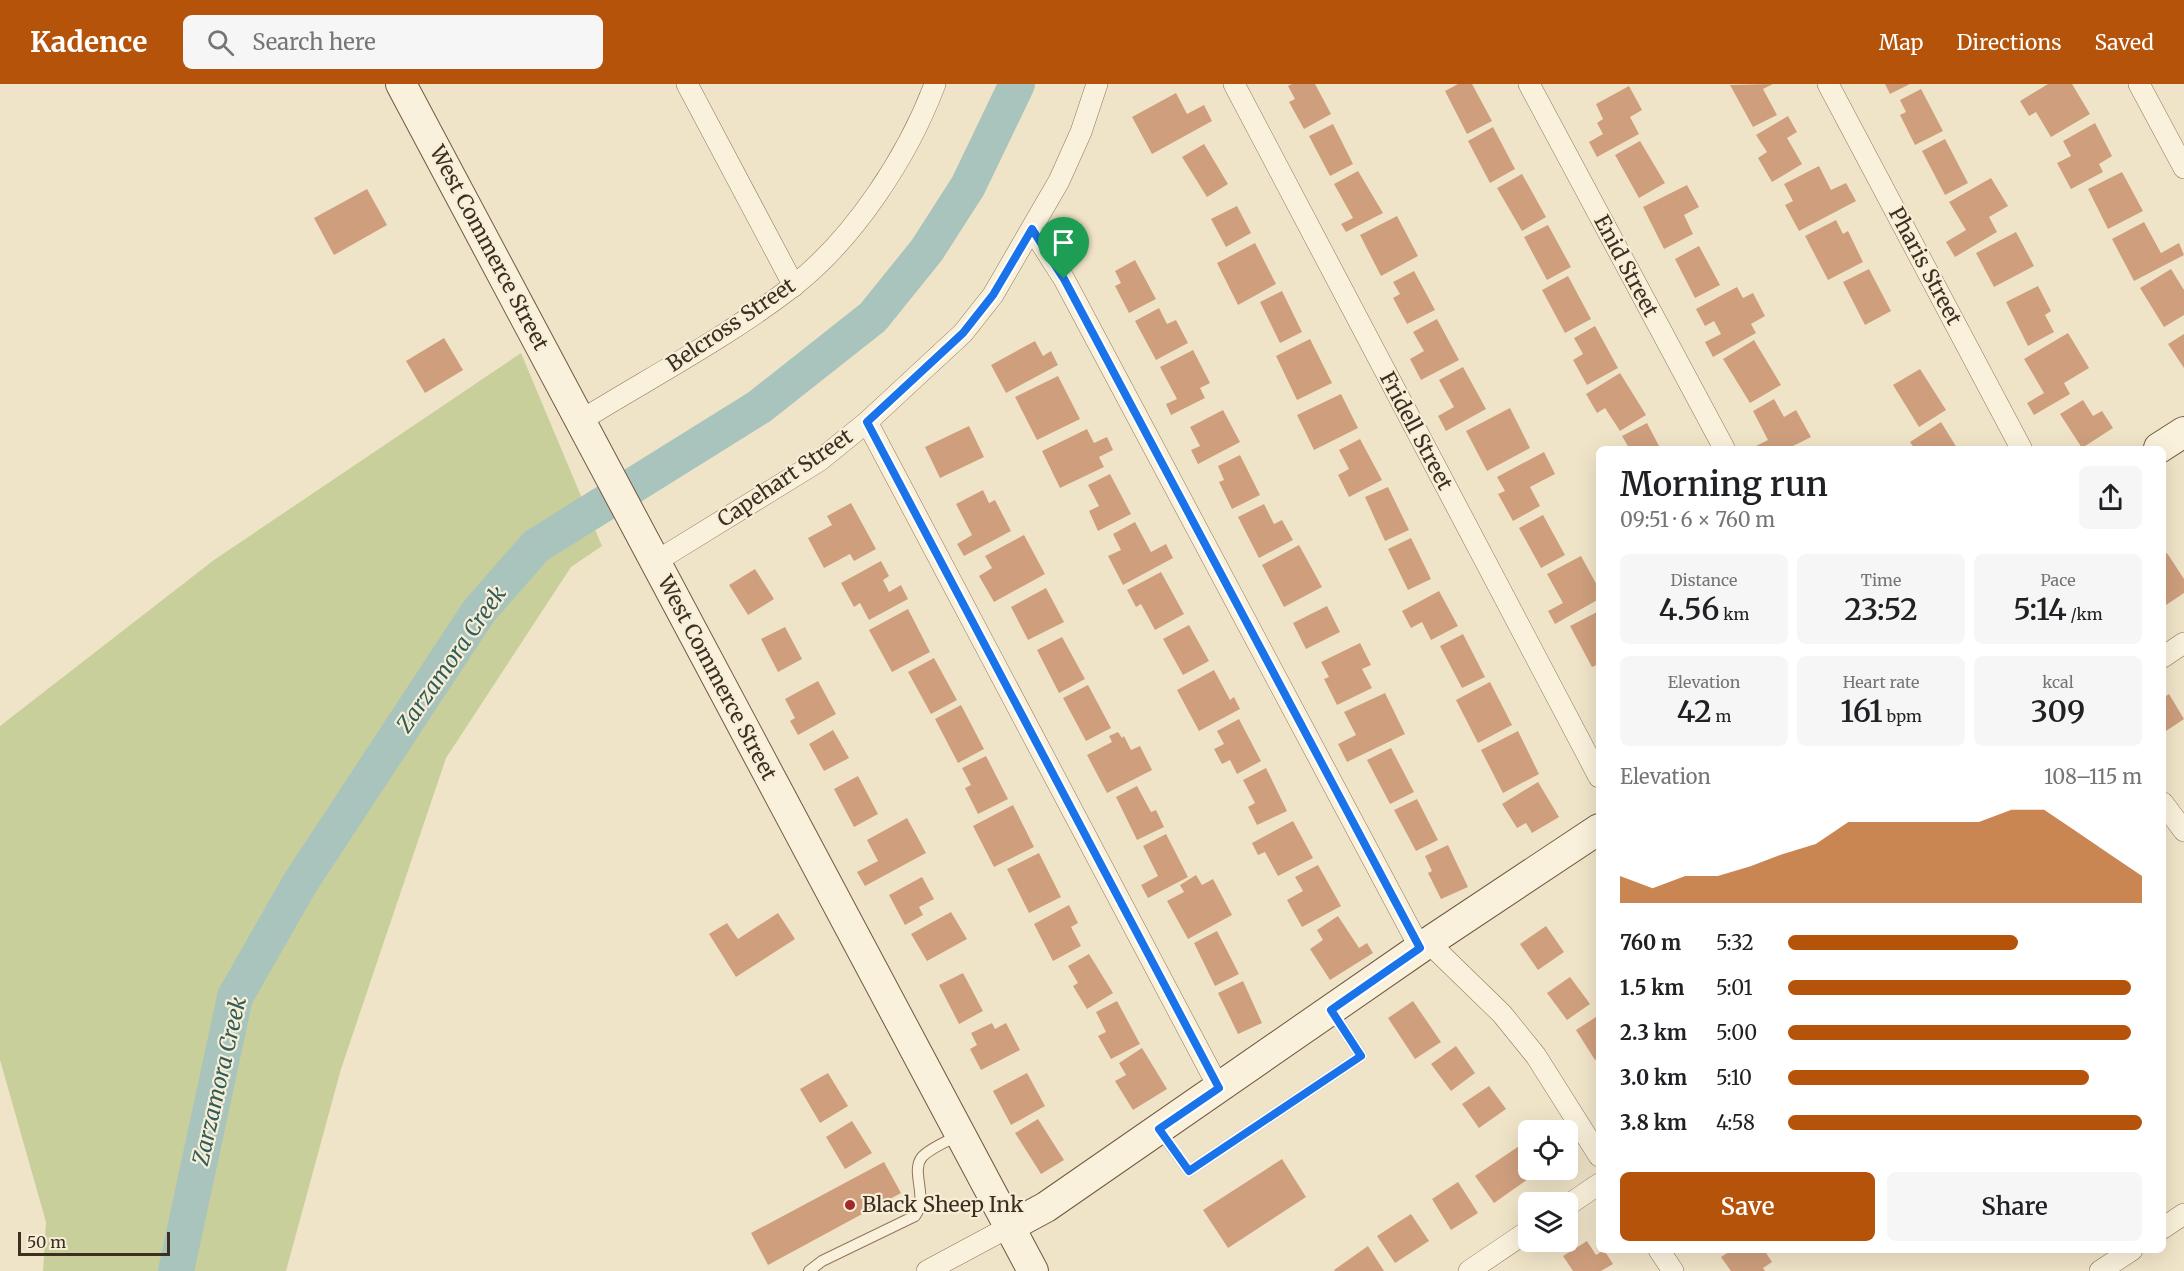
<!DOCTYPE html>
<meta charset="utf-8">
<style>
:root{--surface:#fff;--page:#f6f6f6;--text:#202124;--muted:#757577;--accent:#b45309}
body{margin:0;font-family:Merriweather,serif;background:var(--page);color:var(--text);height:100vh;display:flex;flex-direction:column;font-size:22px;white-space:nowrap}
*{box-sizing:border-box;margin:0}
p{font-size:20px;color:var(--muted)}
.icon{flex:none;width:33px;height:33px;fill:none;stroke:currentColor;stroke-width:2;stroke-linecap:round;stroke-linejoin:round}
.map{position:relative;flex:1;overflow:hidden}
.sheet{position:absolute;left:1596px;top:362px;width:570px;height:807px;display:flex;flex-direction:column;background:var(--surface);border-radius:9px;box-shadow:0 6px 24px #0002}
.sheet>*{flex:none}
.buttons{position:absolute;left:1518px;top:1036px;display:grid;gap:12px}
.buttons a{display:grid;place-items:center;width:60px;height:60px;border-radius:9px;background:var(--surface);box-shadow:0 6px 24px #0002;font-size:30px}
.scale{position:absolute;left:18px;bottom:15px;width:152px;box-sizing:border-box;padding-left:6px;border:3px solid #3d2e20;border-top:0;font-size:16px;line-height:21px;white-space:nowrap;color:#3d2e20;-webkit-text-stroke:4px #f7eed8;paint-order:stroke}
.pin{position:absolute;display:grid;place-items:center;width:51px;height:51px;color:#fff;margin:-62px -26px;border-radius:50% 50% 50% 0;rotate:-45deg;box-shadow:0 0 6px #0007}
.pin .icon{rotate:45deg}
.round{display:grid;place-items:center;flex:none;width:63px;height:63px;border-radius:9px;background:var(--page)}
.overview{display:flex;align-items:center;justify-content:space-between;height:102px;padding:0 24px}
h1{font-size:33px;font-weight:600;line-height:45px}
.stats{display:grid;grid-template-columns:repeat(3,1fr);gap:9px;height:102px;padding:6px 24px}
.stats div{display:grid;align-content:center;border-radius:9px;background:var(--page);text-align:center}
.stats b{font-size:30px;font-weight:600}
.stats small{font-size:16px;font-weight:400}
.stats p{font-size:16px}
.chart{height:168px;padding:12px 24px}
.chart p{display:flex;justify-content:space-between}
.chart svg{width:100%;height:108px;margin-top:6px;fill:var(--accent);opacity:.7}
.primary-button{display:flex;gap:12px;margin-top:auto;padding:12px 24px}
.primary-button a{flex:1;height:69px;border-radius:9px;background:var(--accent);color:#fff;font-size:24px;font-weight:600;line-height:69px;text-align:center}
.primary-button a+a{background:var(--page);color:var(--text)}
ul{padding:0 24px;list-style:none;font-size:20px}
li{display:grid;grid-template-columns:96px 72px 1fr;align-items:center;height:45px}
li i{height:15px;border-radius:8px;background:var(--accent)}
header{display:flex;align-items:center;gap:36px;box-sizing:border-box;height:84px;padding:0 30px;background:var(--accent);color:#fff}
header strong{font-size:28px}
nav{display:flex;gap:33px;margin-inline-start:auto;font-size:21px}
.search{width:420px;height:54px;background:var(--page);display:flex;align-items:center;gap:15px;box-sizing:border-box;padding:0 21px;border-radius:9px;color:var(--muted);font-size:22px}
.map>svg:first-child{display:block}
.green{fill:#c9cf9b}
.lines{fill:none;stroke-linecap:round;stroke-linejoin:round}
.river{stroke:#a9c4bc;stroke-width:36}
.building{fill:#cf9f7d}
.lane-casing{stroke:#8d765c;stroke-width:12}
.street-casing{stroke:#8d765c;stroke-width:22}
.secondary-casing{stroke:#6f573f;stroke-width:32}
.lane{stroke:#faf1dc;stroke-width:10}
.street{stroke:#faf1dc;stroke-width:21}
.secondary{stroke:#faf1dc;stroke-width:30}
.route-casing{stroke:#fff;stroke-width:12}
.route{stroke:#1a73e8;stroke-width:8}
.poi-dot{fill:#9e2a2b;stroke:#f7eed8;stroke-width:2}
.labels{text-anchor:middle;stroke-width:4.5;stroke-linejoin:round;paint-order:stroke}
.street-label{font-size:21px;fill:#3d2e20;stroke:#f7eed8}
.poi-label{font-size:21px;fill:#3d2e20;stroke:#f7eed8;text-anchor:start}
.water-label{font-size:22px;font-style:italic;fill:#2f5d5a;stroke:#f7eed8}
</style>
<header>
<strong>Kadence</strong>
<div class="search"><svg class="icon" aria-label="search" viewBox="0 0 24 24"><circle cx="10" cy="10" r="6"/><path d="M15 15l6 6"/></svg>Search here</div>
<nav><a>Map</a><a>Directions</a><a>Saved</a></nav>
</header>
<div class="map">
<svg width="2184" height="1187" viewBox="0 0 2184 1187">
<rect width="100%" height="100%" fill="#f0e4c8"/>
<!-- green -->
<path class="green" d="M521 269 602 462 571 483 446 674 341 985 286 1187H43L46 1138 0 976V642L214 476Z"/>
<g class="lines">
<!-- river -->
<path class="river" d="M176 1187 235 913 300 799 479 527 536 462 759 323 873 233 927 166 968 102 1017 0"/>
</g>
<!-- building -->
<g class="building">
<path d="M1292 0H1315L1331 30 1304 45 1289 18 1295 15 1288 2Z"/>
<path d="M1458 0H1472L1492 37 1467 50 1445 7Z"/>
<path d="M1773 0 1763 5 1777 31 1753 43 1730 1Z"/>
<path d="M1885 0H1910L1890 10Z"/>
<path d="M2048 0H2072L2090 30 2051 53 2036 28 2029 32 2020 17Z"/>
<path d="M1629 2 1642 26 1630 33 1639 50 1597 73 1589 58 1603 50 1597 39 1603 35 1596 20Z"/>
<path d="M1921 5 1943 47 1915 61 1900 31 1906 28 1900 16Z"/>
<path d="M1176 9 1187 30 1204 21 1212 37 1152 70 1132 33Z"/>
<path d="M1788 32 1797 48 1787 54 1802 80 1772 98 1758 74 1767 68 1756 51Z"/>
<path d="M2095 39 2112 72 2099 80 2103 88 2071 105 2057 79 2071 72 2063 57Z"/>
<path d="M1333 40 1353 80 1330 92 1309 52Z"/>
<path d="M1493 43 1515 85 1490 99 1468 57Z"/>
<path d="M1945 55 1968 99 1945 111 1922 67Z"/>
<path d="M1640 57 1665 99 1639 114 1615 71Z"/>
<path d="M1204 60 1228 100 1207 113 1182 73Z"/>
<path d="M1819 82 1831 106 1846 99 1856 117 1799 147 1785 121 1793 117 1784 100Z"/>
<path d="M1358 87 1383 129 1346 148 1341 140 1353 134 1334 100Z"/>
<path d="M2122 88 2143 127 2108 145 2088 105Z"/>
<path d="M1522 90 1546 133 1522 147 1497 104Z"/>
<path d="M1991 94 2008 122 1989 133 1997 148 1955 173 1946 158 1966 146 1949 118Z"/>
<path d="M1687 101 1699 123 1684 131 1693 150 1664 165 1643 123Z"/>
<path d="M367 105 387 141 334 171 314 134Z"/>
<path d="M1237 122 1251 149 1226 163 1211 135Z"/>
<path d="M1397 132 1418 172 1381 192 1360 151Z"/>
<path d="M1836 136 1843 150 1848 147 1863 178 1828 196 1805 152Z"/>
<path d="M2144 138 2161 169 2179 159 2184 171 2134 197 2112 155Z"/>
<path d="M1548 141 1571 183 1547 196 1524 153Z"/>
<path d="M2016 148 2034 182 1994 203 1976 169Z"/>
<path d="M1255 159 1276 200 1238 221 1217 179Z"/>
<path d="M1699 162 1720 201 1695 214 1675 175Z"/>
<path d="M1135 176 1156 215 1129 229 1115 202 1121 199 1115 187Z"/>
<path d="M1869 185 1891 227 1865 241 1843 198Z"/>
<path d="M2171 185 2184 206V231L2164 243 2140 204Z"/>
<path d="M1414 187 1435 226 1407 240 1393 214 1400 210 1393 198Z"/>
<path d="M1568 192 1591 235 1565 249 1542 206Z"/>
<path d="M2038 202 2051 227 2045 231 2054 248 2028 262 2006 218Z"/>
<path d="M1737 203 1743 214 1753 209 1765 232 1751 240 1756 249 1713 273 1705 258 1721 250 1714 237 1705 242 1696 225Z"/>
<path d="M1282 207 1302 248 1280 259 1260 218Z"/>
<path d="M1159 224 1167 240 1176 236 1188 259 1156 276 1135 237Z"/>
<path d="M1437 235 1459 276 1421 296 1410 275 1424 267 1413 248Z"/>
<path d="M1595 242 1618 284 1587 301 1573 276 1583 270 1574 254Z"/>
<path d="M2068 249 2089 284 2064 299 2070 310 2034 331 2027 319 2044 309 2024 275Z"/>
<path d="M2184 250V284L2168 260Z"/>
<path d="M444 254 463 286 425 309 406 277Z"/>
<path d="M1310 255 1332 299 1297 316 1276 272Z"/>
<path d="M1754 256 1781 301 1750 319 1723 275Z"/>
<path d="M1035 257 1043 272 1051 267 1058 281 1006 309 991 281Z"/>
<path d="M1193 266 1210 299 1200 304 1205 314 1171 331 1166 320 1177 315 1160 283Z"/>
<path d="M1463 283 1486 325 1446 347 1438 332 1454 323 1439 296Z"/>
<path d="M1920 285 1946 326 1919 343 1893 301Z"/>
<path d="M1620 289 1646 331 1620 347 1605 324 1597 329 1586 310Z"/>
<path d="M1058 292 1080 335 1037 356 1015 313Z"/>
<path d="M1341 310 1358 344 1314 366 1297 331Z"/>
<path d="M1774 315 1784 333 1796 326 1811 353 1789 364H1752L1768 356 1753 327Z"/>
<path d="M2083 316 2093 332 2102 327 2113 344 2082 364 2060 330Z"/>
<path d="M1510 324 1530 364 1487 387 1466 347Z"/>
<path d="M1223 326 1240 358 1198 380 1191 366 1200 362 1190 343Z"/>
<path d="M1941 338 1957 364H1914L1910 358Z"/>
<path d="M1647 339 1660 364H1629L1622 352Z"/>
<path d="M969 342 984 373 940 394 925 363Z"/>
<path d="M1087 345 1094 359 1107 353 1113 366 1099 373 1104 383 1060 404 1042 367Z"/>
<path d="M1360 355 1382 396 1349 413 1338 391 1349 385 1339 366Z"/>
<path d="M1544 368 1555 390 1530 403 1540 422 1513 437 1498 410 1505 407 1497 393Z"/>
<path d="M1240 371 1260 411 1232 425 1219 398 1224 396 1218 382Z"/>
<path d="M1110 390 1131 430 1098 447 1089 427 1099 422 1088 401Z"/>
<path d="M1388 403 1409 446 1385 457 1365 413Z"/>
<path d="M983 406 989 419 995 416 1011 447 964 472 957 460 972 451 956 420Z"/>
<path d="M851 419 876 465 854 477 850 470 824 484 808 454 832 441 827 432Z"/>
<path d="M1264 420 1274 440 1282 436 1293 456 1259 474 1238 433Z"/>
<path d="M1543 431 1565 471 1541 484 1519 444Z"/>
<path d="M1135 438 1151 468 1166 460 1173 474 1123 501 1108 472 1121 466 1113 450Z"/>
<path d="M1024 451 1045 490 994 518 979 492 992 484 985 472Z"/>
<path d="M1411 454 1431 495 1408 506 1388 465Z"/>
<path d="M1299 461 1322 503 1284 523 1262 481Z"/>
<path d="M2167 469 2184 495V509L2166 521 2163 516V471Z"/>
<path d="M1581 472 1599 505V515L1555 540 1548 527 1563 519 1547 490Z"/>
<path d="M881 477 889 492 883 496 889 508 901 501 908 515 869 536 860 519 854 523 841 499Z"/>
<path d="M755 485 774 515 748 531 729 501Z"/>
<path d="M1161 488 1184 530 1155 546 1141 520 1136 523 1127 506Z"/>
<path d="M1046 504 1064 538 1028 556 1011 523Z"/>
<path d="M1439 507 1458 542 1431 556 1422 538 1411 544 1402 527Z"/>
<path d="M1327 522 1340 548 1306 565 1293 539Z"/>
<path d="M908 525 930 568 892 588 869 546Z"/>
<path d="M1599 527V580L1592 583 1570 542Z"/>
<path d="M1189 541 1209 577 1183 591 1163 555Z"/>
<path d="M785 543 802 575 778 588 761 555Z"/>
<path d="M1463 550 1485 593 1462 604 1440 562Z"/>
<path d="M1062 553 1085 595 1059 609 1037 566Z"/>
<path d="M1360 559 1371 581 1362 585 1372 604 1337 621 1324 595 1329 593 1321 578Z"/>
<path d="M934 574 957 616 931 630 908 588Z"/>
<path d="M1214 586 1230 616 1234 613 1240 625 1199 647 1177 606Z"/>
<path d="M818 597 836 630 798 651 790 637 795 634 785 615Z"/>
<path d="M1490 598 1512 641 1478 659 1456 616Z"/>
<path d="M1088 601 1111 644 1086 657 1063 614Z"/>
<path d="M1385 609 1405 650 1347 678 1338 660 1356 651 1344 628Z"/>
<path d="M2169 610 2184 635 2163 649V614Z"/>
<path d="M961 621 984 665 958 679 935 635Z"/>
<path d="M1239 635 1261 677 1237 690 1230 676 1222 680 1214 665 1224 660 1217 647Z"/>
<path d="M833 646 849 674 824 687 809 660Z"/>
<path d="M1518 647 1539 690 1503 709 1481 666Z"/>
<path d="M1118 648 1122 654 1124 652 1131 666 1140 662 1152 686 1107 709 1087 671 1112 658 1109 652Z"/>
<path d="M1391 664 1414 708 1390 720 1367 676Z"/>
<path d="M986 672 1008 715 978 730 965 704 971 701 962 684Z"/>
<path d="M1266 684 1287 727 1257 741 1248 723 1255 719 1243 696Z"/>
<path d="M858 692 878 730 854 743 834 705Z"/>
<path d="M1538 698 1559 733 1532 749 1526 739 1517 744 1502 720Z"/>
<path d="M1137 702 1151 728 1156 726 1164 743 1137 756 1116 713Z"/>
<path d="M1417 715 1438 756 1416 767 1394 726Z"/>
<path d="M1013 721 1034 763 994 783 973 742Z"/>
<path d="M907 734 926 769 865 802 857 788 878 777 867 756Z"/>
<path d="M1293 737 1313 774 1278 792 1265 768 1258 771 1252 759Z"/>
<path d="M1166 750 1188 793 1148 814 1141 801 1158 792 1143 762Z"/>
<path d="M1448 761 1468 803 1441 815 1428 789 1432 787 1425 772Z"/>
<path d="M1039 769 1061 813 1029 829 1007 785Z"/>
<path d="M1318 781 1341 822 1302 843 1287 816 1303 807 1295 793Z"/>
<path d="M1196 791 1202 801 1213 795 1232 831 1188 855 1167 817 1184 808 1180 801Z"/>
<path d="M922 793 934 815 919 823 923 831 905 841 889 811Z"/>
<path d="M1069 821 1078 839 1071 843 1081 862 1053 877 1034 840Z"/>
<path d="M951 828 967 855 927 877 911 850Z"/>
<path d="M778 829 795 855 736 893 709 850 727 839 738 855Z"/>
<path d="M1338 832 1359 864 1367 859 1373 869 1330 896 1310 865 1323 856 1317 846Z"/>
<path d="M1546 842 1564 868 1538 886 1520 860Z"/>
<path d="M1217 847 1239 890 1215 902 1194 859Z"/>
<path d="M1089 870 1113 909 1087 925 1073 902 1078 899 1068 882Z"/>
<path d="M963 889 983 927 959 940 939 901Z"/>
<path d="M1570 893 1590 920 1567 936 1547 909Z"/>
<path d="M1243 897 1262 939 1238 950 1218 909Z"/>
<path d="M1117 917 1140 960 1111 975 1098 952 1106 948 1096 928Z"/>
<path d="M1413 917 1441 958 1415 975 1388 934Z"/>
<path d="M1599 931V973L1595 976 1576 946Z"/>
<path d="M992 939 995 945 1006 939 1020 966 981 986 970 965 977 961 971 949Z"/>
<path d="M1456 962 1475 989 1451 1007 1431 980Z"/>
<path d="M1142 964 1167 1005 1133 1026 1115 997 1126 991 1119 979Z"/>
<path d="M828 989 848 1022 820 1039 800 1005Z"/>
<path d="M1027 989 1045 1022 1011 1041 993 1007Z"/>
<path d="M1489 1002 1506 1025 1479 1044 1462 1020Z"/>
<path d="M1038 1035 1064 1076 1041 1090 1015 1049Z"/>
<path d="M852 1037 872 1069 845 1085 826 1053Z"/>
<path d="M1522 1060 1528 1070V1086H1541L1494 1119 1475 1092Z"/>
<path d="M1282 1075 1306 1113 1228 1164 1203 1126Z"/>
<path d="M884 1078 901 1109 768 1181 751 1149Z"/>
<path d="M1458 1098 1478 1129 1451 1146 1432 1115Z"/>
<path d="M1411 1130 1429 1157 1395 1179 1377 1152Z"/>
<path d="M1587 1157 1596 1171 1604 1166 1613 1180 1601 1187H1573L1563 1172Z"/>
<path d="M1368 1162 1384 1187H1335L1334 1186Z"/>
<path d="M1732 1166H1764L1772 1178 1763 1184 1765 1187H1731L1721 1173Z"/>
</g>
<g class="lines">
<defs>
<g id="lane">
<path d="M1160 1047 1189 1087 1361 972 1331 926"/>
<path d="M809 1187 822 1177 915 1132C929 1113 910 1088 922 1073 930 1064 948 1057 959 1051"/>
</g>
<g id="street">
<path d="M687 0 794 202"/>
<path d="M1234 0 1599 693"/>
<path d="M1529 0 1724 364"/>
<path d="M1828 0 2021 364"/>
<path d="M2139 0 2184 84"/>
<path d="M1032 145 1064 195 1420 864"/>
<path d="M580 337C651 293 726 254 792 203 854 155 908 72 935 0"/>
<path d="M867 338 1219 1004"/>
<path d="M655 478 819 377 867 338 963 249 993 211 1059 97 1081 48 1097 0"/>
<path d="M2163 573 2184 559"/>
<path d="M2163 719 2184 747"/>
<path d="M1428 858 1502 930 1536 972 1599 1072"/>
<path d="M1568 1121 1599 1100"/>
<path d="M2163 1144 2184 1130"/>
<path d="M1659 1166 1673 1187"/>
<path d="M927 1187 1009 1143"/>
<path d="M1469 1187 1528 1147"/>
<path d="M2100 1187 2132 1166"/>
</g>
<g id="secondary">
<path d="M401 0 1033 1187"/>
<path d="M2159 364 2184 348"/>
<path d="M1009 1143 1046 1123 1420 864 1599 745"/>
</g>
</defs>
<!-- lane casing -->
<use href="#lane" class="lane-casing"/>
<!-- street casing -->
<use href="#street" class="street-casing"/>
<!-- secondary casing -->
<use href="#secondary" class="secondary-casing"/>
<!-- lane -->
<use href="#lane" class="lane"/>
<!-- street -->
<use href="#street" class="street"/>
<!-- secondary -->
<use href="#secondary" class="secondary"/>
</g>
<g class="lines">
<defs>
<path id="route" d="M1032 145 1064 195 1420 864 1331 926 1361 972 1189 1087 1159 1045 1219 1004 867 338 963 249 993 211Z"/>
</defs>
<!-- route casing -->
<use href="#route" class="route-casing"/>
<!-- route -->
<use href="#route" class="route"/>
</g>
<!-- markers -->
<circle class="poi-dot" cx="850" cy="1121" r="6"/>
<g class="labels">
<!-- street labels -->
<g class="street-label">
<text transform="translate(489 164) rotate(62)" y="7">West Commerce Street</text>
<text transform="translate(1626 182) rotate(62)" y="7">Enid Street</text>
<text transform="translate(1925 182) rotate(62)" y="7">Pharis Street</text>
<text transform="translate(731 241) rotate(-34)" y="7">Belcross Street</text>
<text transform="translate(1416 347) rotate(62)" y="7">Fridell Street</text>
<text transform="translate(785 394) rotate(-34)" y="7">Capehart Street</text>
<text transform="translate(717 594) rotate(62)" y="7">West Commerce Street</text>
</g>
<!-- poi labels -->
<g class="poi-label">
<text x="862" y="1128">Black Sheep Ink</text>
</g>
<!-- water labels -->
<g class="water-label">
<text transform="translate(451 575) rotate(-55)" y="8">Zarzamora Creek</text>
<text transform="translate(219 997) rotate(-77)" y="8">Zarzamora Creek</text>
</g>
</g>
</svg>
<div class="buttons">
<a><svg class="icon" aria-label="locate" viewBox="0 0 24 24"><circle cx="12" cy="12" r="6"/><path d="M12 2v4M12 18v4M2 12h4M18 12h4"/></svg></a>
<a><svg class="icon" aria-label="layers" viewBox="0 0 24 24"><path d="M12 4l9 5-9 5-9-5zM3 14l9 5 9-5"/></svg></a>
</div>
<div class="scale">50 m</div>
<div class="pin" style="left:1064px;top:195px;background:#1e9e55"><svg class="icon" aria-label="arrive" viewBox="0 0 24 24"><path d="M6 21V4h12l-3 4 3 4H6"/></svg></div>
<section class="sheet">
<div class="overview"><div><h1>Morning run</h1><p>09:51 · 6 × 760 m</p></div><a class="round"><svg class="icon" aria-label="share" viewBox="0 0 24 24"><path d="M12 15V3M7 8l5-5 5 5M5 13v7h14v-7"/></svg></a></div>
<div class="stats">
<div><p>Distance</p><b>4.56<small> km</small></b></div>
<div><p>Time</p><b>23:52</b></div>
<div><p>Pace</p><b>5:14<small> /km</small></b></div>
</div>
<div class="stats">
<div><p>Elevation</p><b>42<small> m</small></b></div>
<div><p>Heart rate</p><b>161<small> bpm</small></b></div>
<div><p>kcal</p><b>309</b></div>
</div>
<div class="chart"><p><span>Elevation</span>108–115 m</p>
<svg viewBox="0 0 160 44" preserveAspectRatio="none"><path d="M0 44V33L10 38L20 33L30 33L40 29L50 24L60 20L70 11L80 11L90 11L100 11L110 11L120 6L130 6L140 15L150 24L160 33V44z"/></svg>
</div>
<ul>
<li><b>760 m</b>5:32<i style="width:65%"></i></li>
<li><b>1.5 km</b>5:01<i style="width:97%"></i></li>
<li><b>2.3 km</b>5:00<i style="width:97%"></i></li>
<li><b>3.0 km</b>5:10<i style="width:85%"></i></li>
<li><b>3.8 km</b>4:58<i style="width:100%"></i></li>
</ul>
<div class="primary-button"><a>Save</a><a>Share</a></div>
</section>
</div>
